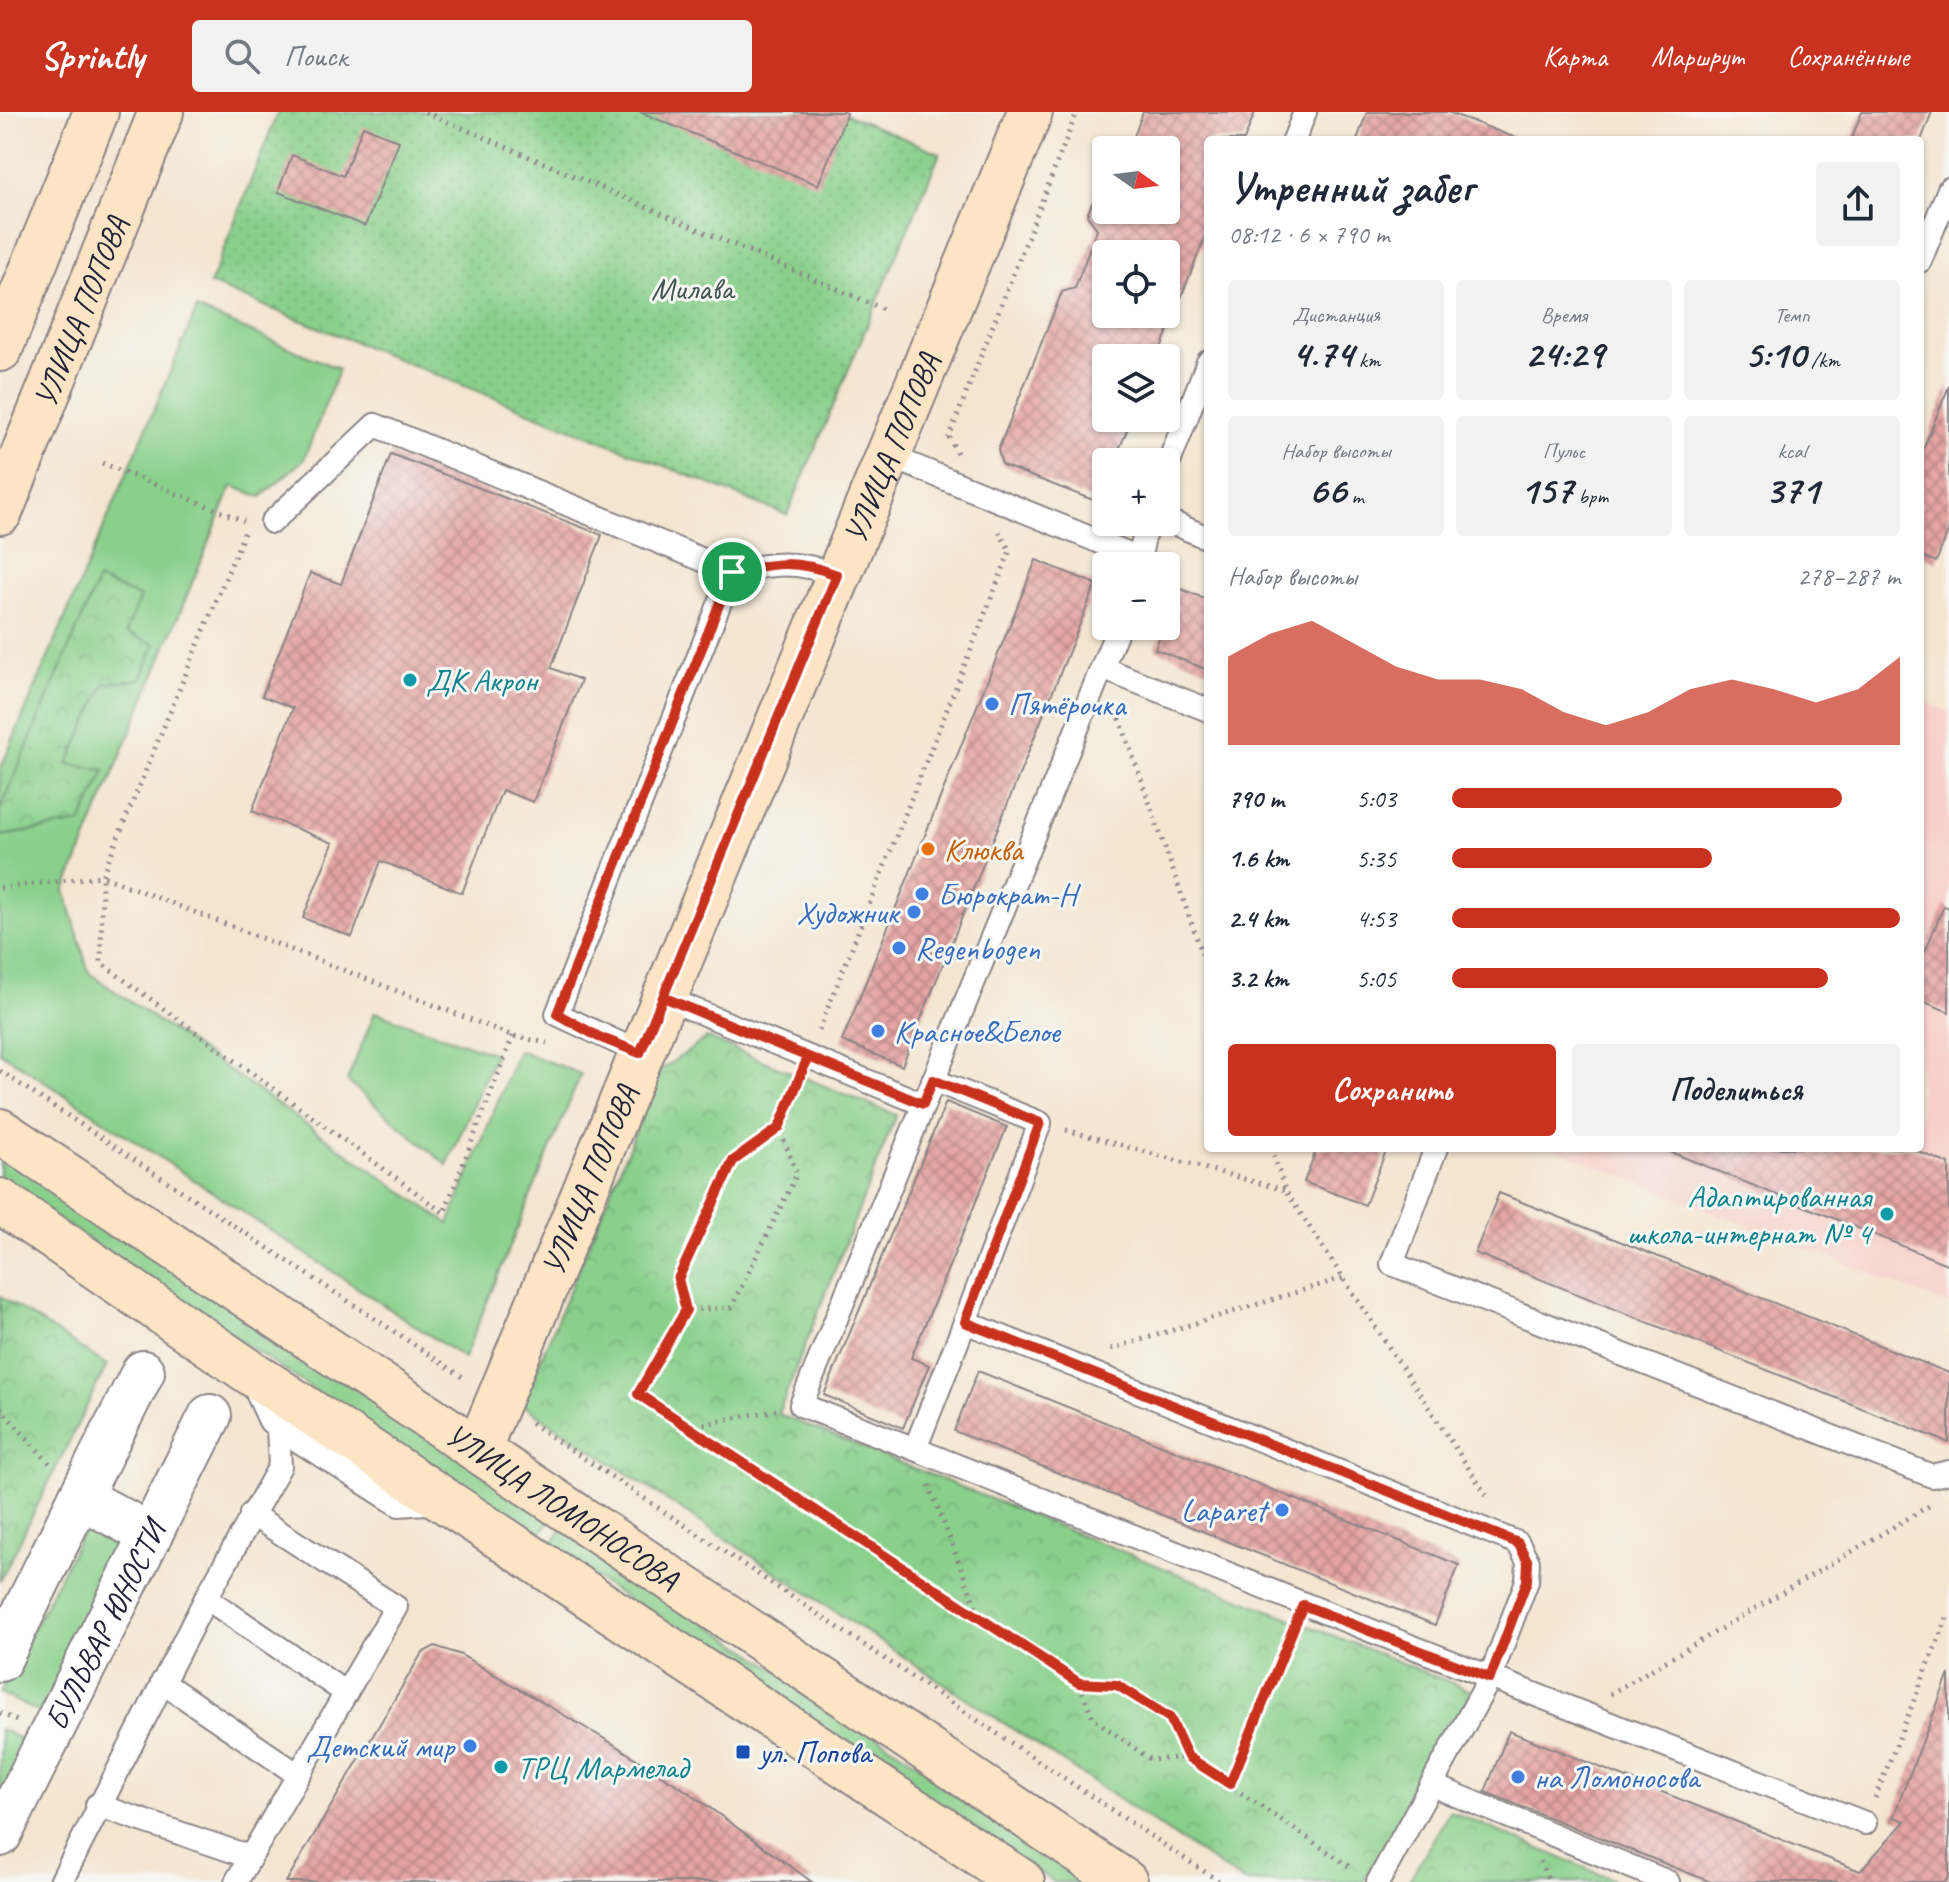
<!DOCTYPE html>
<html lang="ru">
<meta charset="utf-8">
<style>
:root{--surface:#fff;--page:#f2f2f3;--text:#1f2937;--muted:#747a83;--accent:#c8321e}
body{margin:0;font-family:Caveat,sans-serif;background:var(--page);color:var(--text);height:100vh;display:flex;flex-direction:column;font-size:30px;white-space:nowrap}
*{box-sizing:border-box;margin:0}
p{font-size:26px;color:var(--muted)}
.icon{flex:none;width:44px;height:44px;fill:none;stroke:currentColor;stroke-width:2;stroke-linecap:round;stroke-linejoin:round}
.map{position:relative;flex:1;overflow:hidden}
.side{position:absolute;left:1204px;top:24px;width:720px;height:1016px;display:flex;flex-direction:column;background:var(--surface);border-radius:8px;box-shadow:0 2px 6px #0004}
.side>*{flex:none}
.needle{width:52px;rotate:104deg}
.tools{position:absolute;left:1092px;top:24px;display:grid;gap:16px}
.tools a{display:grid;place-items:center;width:88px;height:88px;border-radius:8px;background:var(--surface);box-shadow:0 2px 6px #0004;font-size:40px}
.pin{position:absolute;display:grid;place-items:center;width:68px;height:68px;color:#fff;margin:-34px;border:4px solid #fff;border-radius:50%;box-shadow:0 2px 8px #0007}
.round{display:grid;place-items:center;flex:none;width:84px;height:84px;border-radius:8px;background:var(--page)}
.head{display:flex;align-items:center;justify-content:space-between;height:136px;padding:0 24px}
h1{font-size:44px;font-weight:700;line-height:60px}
.metrics{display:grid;grid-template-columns:repeat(3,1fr);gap:12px;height:136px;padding:8px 24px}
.metrics div{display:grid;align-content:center;border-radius:8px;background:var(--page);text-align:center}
.metrics b{font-size:40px;font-weight:700}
.metrics small{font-size:22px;font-weight:400}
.metrics p{font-size:22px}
.chart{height:224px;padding:16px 24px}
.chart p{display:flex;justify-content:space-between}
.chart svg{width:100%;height:144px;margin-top:8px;fill:var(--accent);opacity:.7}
.cta{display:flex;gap:16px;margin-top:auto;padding:16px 24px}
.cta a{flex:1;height:92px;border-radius:8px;background:var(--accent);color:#fff;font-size:32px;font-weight:700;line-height:92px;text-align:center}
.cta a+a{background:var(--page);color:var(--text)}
ul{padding:0 24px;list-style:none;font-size:26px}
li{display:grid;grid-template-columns:128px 96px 1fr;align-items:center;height:60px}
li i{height:20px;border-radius:10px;background:var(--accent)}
header{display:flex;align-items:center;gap:48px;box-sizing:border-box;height:112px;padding:0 40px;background:var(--accent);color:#fff}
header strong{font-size:38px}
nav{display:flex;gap:44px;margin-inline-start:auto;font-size:28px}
.search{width:560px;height:72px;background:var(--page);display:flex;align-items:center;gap:20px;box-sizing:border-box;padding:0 28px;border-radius:8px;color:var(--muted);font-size:30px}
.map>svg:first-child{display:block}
.built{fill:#f7d0ca}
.grass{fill:#89d08b;stroke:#567963;stroke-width:2}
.park{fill:url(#park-crowns);stroke:#567963;stroke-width:2}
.garden{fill:url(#garden-dots);stroke:#567963;stroke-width:2}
.building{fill:url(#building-cross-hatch);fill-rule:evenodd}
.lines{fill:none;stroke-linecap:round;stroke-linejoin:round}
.lane-casing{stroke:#8b8486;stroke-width:26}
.street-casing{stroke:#8b8486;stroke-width:46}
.secondary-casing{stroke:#8b8486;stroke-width:48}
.path{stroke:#8b8486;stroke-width:5;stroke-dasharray:2 6;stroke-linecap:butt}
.lane{stroke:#fff;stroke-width:22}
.street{stroke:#fff;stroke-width:42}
.secondary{stroke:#fce5c4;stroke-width:44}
.route-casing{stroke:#fff;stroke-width:16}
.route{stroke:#c8321e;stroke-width:10}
.culture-dot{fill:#0f9aa8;stroke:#f6f6f2;stroke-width:3}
.shop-dot{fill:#3f7fe0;stroke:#f6f6f2;stroke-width:3}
.food-dot{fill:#e8710a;stroke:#f6f6f2;stroke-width:3}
.transit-dot{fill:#1a4fb4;stroke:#f6f6f2;stroke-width:3}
.labels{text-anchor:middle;stroke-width:6;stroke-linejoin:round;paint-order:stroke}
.park-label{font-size:32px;fill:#415653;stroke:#f6f6f2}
.street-label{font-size:32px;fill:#22223b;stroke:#f6f6f2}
.culture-label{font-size:32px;fill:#0d838f;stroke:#f6f6f2;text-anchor:start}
.shop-label{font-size:32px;fill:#366cbe;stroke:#f6f6f2;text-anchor:start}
.food-label{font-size:32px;fill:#c56008;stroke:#f6f6f2;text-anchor:start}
.transit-label{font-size:32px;fill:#164399;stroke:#f6f6f2;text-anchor:start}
</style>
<header>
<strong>Sprintly</strong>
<div class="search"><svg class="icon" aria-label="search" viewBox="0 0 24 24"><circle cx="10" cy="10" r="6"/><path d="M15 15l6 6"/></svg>Поиск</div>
<nav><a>Карта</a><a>Маршрут</a><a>Сохранённые</a></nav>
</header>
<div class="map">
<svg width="1949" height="1770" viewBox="0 0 1949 1770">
<defs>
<pattern id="park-crowns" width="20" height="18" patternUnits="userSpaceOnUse" patternTransform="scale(2)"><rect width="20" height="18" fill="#89d08b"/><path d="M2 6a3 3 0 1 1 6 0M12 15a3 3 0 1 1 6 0" fill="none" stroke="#76b279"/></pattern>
<pattern id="garden-dots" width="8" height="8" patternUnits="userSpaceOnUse" patternTransform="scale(2)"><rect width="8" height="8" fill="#89d08b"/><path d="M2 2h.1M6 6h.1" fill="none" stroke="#76b279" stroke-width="1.8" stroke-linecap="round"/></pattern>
<pattern id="building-cross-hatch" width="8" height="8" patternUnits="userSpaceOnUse" patternTransform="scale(2)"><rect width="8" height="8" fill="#e5a5a3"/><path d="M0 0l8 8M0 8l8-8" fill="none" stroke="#b98686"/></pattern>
</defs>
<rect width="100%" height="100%" fill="#f6f6f2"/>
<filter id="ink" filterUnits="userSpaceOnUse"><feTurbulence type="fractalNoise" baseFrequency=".0125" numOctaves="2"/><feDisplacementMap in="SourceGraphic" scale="16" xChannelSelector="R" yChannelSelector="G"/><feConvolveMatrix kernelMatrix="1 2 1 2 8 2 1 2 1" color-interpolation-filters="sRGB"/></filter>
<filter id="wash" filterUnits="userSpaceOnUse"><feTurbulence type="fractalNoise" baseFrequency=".006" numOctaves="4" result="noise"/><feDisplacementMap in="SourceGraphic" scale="32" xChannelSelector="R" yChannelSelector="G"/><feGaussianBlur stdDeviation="1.8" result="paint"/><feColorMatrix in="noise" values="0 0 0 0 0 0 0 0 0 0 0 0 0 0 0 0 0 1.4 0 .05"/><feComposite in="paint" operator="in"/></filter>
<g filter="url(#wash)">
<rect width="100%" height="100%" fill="#f4e5d0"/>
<!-- built -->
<path class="built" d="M1920 588 1949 600V1193L1551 1036H1920Z"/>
<!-- grass -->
<g class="grass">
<path d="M197 197 339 257 304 347 261 385 232 374 65 779 89 861 449 1112 518 938 581 962 464 1246 0 940V658Z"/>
<path d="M375 900 495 942 447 1053 347 969Z"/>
<path d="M0 1041 551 1407 537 1427 0 1068Z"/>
<path d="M563 1415 1095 1770H1054L550 1436Z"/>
<path d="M84 1417 126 1438 44 1603 0 1581Z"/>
<path d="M0 1617 31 1632 0 1692Z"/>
</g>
<!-- park -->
<g class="park">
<path d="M98 468 140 485 126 521 155 532 141 567 105 572 68 652 105 658 81 711 0 724V698Z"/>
<path d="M707 926 896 1003 778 1302 1472 1579 1363 1770H1244L522 1292 661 958Z"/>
<path d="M0 1184 107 1253 0 1469Z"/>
<path d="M1450 1699 1618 1770H1408Z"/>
</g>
<!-- garden -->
<path class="garden" d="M278 0H840L940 41 787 403 210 172Z"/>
<g id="blocks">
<!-- building -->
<g class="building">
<path d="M640 0H844L847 1 818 73Z"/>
<path d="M1143 0H1255L1244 28H1208V117L1157 246H1106V306H1132L1114 350H1106V371L1098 390 1002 353 998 338 1062 180 1075 176 1097 117 1087 103 1106 57V98H1166V38H1129ZM1106 142H1166V202H1106Z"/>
<path d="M1367 0H1448L1521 28H1357Z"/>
<path d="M1862 0H1932L1921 28H1851Z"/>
<path d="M363 14 399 29 365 114 278 80 292 43 343 64Z"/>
<path d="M1949 274V417L1936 450 1920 443V345Z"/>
<path d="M391 342 602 423 551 556 581 568 533 690 502 678 462 781 381 749 352 825 303 806 333 731 252 699 293 596 262 584 310 461 341 472Z"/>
<path d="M1036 448 1096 472 902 954 842 929Z"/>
<path d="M1179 476 1208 488V558L1155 537Z"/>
<path d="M1944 794 1949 796V900L1920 888V851Z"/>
<path d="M946 990 1007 1015 911 1246 929 1253 903 1316 824 1283Z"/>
<path d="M1317 1036H1387L1365 1093 1304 1070Z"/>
<path d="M1661 1036H1910L1949 1052V1153Z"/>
<path d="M1499 1081 1949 1261V1331L1475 1141Z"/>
<path d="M978 1259 1459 1453 1435 1513 954 1319Z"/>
<path d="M435 1534 461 1543 610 1630 688 1680 812 1770H286L422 1541Z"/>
<path d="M1949 1562V1764L1945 1770H1711L1485 1680 1509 1619 1860 1759 1905 1709 1893 1705Z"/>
</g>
</g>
</g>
<g filter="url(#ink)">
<use href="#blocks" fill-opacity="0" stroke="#8b8486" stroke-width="2"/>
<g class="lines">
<defs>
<g id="lane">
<path d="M1294 28 1305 0"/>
<path d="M1920 149 1949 77"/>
<path d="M887 343 1139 446"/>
<path d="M1166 358 1208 250"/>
<path d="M1166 408 1208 426"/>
<path d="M272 410 375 313 732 460"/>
<path d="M1138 454 1147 410"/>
<path d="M1102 556 1208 598"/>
<path d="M663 885 923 992"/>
<path d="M640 941 557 902 732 460C773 451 796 448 837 463"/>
<path d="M933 968 1040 1011 965 1210"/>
<path d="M1436 1036 1392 1152 1932 1364 1949 1360"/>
<path d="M252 1270 270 1309 278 1316 399 1393 439 1390"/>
<path d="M915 1337 801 1293 1119 514"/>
<path d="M206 1486 346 1581"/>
<path d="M162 1570 297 1662"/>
<path d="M1434 1674 1668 1770"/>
<path d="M97 1693 250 1745"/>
<path d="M61 1770 206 1486 280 1354 278 1316"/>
<path d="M236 1770 396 1495 251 1402"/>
<path d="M1378 1770 1490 1566 1527 1469 1528 1450 1518 1431 965 1210 915 1337C1231 1464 1547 1589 1865 1711"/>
</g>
<g id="street">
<path d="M143 1260 80 1385 151 1423"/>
<path d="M0 1548 80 1385"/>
<path id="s1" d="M0 1723 210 1304"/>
</g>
<g id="secondary">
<path d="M0 237 96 0"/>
<path id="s2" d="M0 400 161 0"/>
<path id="s3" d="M0 1019 1125 1770"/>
<path d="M0 1089 247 1258 1022 1770"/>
<path id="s4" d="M478 1338 1030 0"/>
</g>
</defs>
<!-- lane casing -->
<use href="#lane" class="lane-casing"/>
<!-- street casing -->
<use href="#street" class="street-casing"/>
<!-- secondary casing -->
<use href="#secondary" class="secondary-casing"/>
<!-- path -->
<g class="path">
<path d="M425 0 886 198"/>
<path d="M957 341 949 325 1077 0"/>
<path d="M102 351 244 409"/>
<path d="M1117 599 1208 858"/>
<path d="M0 776 102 764 245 419"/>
<path d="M819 918 1010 439 999 420"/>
<path d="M513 924 444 1101 101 851 102 764 513 924 547 931"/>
<path d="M0 959 466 1267"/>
<path d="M779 1016 797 972"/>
<path d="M1066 1018 1284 1078"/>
<path d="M1271 1036 1285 1078 1489 1387"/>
<path d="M686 1198 678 1167 733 1049 779 1016 797 1062 731 1196 686 1198 638 1282 1079 1571 1093 1606 1151 1648 1188 1645 1170 1606 1117 1573 1079 1571"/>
<path d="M1111 1237 1343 1166"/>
<path d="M0 1296 53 1355"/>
<path d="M531 1311 1220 1770"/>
<path d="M688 1315 776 1298"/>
<path d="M929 1373 980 1505"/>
<path d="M1610 1582 1929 1394"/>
<path d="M0 1601 17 1609"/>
<path d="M1188 1645 1353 1757"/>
<path d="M1230 1672 1293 1518"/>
<path d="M1875 1686 1949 1501"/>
<path d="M1540 1749 1549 1770"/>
</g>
<!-- lane -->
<use href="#lane" class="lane"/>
<!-- street -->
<use href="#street" class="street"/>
<!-- secondary -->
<use href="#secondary" class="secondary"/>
</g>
</g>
<g class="lines" filter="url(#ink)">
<defs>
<path id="route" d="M732 460C773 451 796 447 837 463L663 885 808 945 779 1016 733 1049 678 1167 686 1198 638 1282 1079 1571 1117 1573 1170 1606 1188 1645 1230 1672 1303 1493 1490 1566 1527 1469 1528 1450 1518 1431 965 1210 1040 1011 933 968 923 992 663 885 640 941 599 925 557 902 732 460"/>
</defs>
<!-- route casing -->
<use href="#route" class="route-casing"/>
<!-- route -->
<use href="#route" class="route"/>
</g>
<!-- markers -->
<g class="culture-dot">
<circle cx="410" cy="568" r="8"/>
<circle cx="1887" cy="1102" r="8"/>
<circle cx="501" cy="1655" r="8"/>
</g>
<g class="shop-dot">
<circle cx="992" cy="592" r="8"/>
<circle cx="922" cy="782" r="8"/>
<circle cx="914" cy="800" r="8"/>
<circle cx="899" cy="836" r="8"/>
<circle cx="878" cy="919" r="8"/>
<circle cx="1282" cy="1398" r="8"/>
<circle cx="470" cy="1634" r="8"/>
<circle cx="1518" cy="1665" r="8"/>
</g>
<circle class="food-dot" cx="928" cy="737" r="8"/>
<rect class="transit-dot" x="735" y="1632" width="16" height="16" rx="4"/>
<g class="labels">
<!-- park labels -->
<g class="park-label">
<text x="692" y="187">Милава</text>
</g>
<!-- street labels -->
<g class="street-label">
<text dy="11" stroke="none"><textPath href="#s2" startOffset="216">УЛИЦА ПОПОВА</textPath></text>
<text dy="11" stroke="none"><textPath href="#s4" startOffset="1084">УЛИЦА ПОПОВА</textPath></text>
<text dy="11" stroke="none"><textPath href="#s4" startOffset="292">УЛИЦА ПОПОВА</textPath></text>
<text dy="11" stroke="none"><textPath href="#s3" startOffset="676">УЛИЦА ЛОМОНОСОВА</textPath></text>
<text dy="11" stroke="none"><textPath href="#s1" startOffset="234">БУЛЬВАР ЮНОСТИ</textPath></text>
</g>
<!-- culture labels -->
<g class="culture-label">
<text x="426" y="579">ДК Акрон</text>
<text x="1871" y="1095" text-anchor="end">Адаптированная<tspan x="1871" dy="37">школа-интернат № 4</tspan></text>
<text x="517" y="1666">ТРЦ Мармелад</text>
</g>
<!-- shop labels -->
<g class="shop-label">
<text x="1008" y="603">Пятёрочка</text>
<text x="938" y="793">Бюрократ-Н</text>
<text x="898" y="811" text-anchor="end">Художник</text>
<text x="915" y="847">Regenbogen</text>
<text x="894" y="930">Красное&amp;Белое</text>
<text x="1266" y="1409" text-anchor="end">Laparet</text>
<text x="454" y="1645" text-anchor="end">Детский мир</text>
<text x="1534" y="1676">на Ломоносова</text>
</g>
<!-- food labels -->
<g class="food-label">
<text x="944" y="748">Клюква</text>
</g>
<!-- transit labels -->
<g class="transit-label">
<text x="759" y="1651">ул. Попова</text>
</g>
</g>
</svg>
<div class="tools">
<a><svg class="needle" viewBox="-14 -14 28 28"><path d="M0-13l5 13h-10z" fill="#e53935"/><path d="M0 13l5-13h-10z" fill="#747a83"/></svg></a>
<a><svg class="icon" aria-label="locate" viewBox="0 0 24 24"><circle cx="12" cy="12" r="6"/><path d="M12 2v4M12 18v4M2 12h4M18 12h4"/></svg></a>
<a><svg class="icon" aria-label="layers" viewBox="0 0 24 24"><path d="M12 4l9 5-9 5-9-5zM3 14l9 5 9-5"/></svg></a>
<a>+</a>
<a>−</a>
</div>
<div class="pin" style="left:732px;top:460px;background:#1e9e55"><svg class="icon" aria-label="arrive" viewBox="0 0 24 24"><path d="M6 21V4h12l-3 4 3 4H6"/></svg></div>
<section class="side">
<div class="head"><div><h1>Утренний забег</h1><p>08:12 · 6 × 790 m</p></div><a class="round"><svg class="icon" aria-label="share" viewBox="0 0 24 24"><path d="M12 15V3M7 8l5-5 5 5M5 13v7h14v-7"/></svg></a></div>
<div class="metrics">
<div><p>Дистанция</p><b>4.74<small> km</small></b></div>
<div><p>Время</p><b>24:29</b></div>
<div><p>Темп</p><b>5:10<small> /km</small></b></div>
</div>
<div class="metrics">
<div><p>Набор высоты</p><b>66<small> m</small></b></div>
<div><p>Пульс</p><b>157<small> bpm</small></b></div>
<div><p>kcal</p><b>371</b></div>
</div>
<div class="chart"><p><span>Набор высоты</span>278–287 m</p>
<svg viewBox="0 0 160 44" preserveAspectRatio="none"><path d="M0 44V17L10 10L20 6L30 13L40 20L50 24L60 24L70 27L80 34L90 38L100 34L110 27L120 24L130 27L140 31L150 27L160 17V44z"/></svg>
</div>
<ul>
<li><b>790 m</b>5:03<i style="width:87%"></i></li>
<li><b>1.6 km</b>5:35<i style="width:58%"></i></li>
<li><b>2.4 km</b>4:53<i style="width:100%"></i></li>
<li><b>3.2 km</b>5:05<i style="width:84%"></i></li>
</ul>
<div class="cta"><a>Сохранить</a><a>Поделиться</a></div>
</section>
</div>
